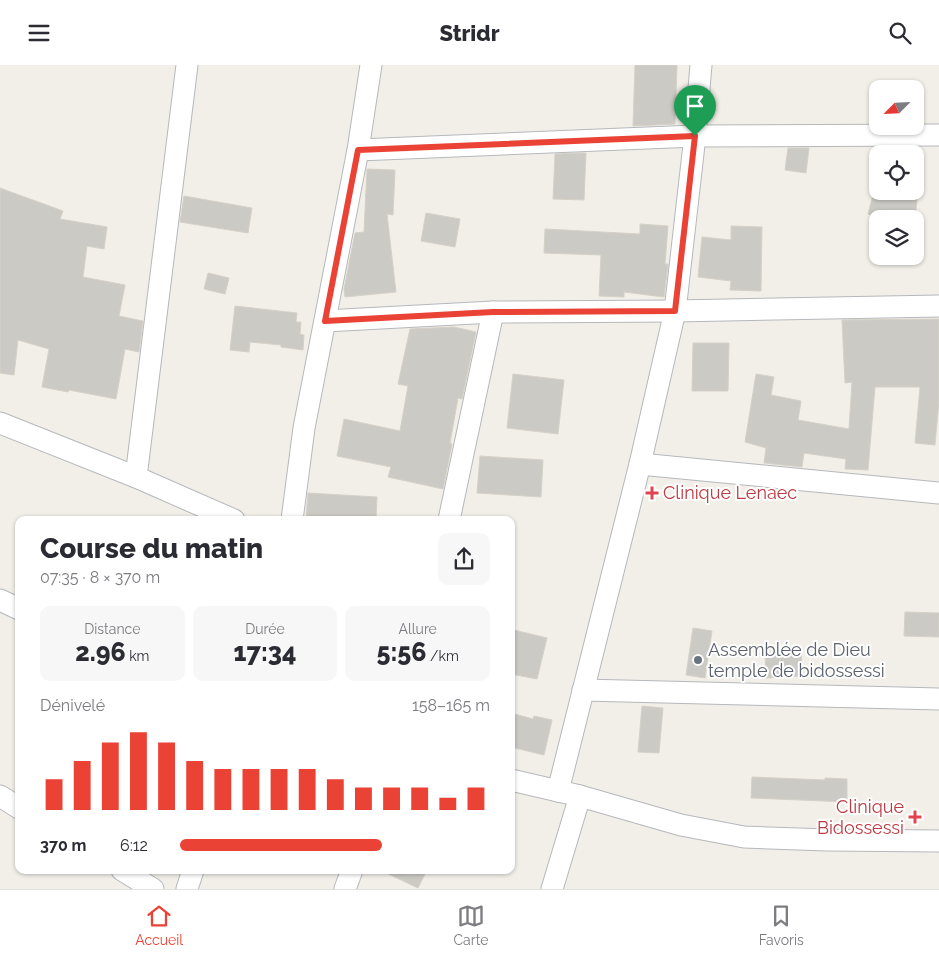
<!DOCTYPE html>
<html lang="fr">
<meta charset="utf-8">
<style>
:root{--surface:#fff;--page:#f7f7f7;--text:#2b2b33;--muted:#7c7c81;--line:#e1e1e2;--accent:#ea4335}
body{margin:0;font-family:Raleway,sans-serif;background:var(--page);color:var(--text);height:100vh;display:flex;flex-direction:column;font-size:19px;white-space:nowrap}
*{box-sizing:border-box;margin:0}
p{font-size:16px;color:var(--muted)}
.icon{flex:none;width:28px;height:28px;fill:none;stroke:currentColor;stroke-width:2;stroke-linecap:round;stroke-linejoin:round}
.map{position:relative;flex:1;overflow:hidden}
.sheet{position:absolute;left:15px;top:451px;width:500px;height:358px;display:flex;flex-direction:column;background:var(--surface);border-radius:10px;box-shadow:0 1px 4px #0004}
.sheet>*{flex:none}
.needle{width:32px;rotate:246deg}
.tools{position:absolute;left:869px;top:15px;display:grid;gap:10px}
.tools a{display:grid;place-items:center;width:55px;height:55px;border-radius:10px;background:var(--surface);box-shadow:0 1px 4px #0004;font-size:25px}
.pin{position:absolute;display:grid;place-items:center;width:42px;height:42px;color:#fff;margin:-51px -21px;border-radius:50% 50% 50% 0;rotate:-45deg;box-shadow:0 0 5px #0007}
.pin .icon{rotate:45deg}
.round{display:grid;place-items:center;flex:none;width:52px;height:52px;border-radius:10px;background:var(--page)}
.head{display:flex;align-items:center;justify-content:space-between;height:85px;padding:0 25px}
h1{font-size:28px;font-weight:800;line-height:38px}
.figures{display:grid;grid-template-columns:repeat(3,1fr);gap:8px;height:85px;padding:5px 25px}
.figures div{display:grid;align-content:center;border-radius:10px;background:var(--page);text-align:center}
.figures b{font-size:25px;font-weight:800}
.figures small{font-size:14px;font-weight:400}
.figures p{font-size:14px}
.chart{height:140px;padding:10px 25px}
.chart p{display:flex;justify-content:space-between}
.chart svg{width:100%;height:90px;margin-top:5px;stroke:var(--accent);stroke-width:6}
ul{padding:0 25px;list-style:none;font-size:16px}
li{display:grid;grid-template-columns:80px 60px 1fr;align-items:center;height:38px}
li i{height:12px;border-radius:6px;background:var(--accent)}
header{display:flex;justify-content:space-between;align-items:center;height:65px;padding:0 25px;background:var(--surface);font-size:22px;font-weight:800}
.tab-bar{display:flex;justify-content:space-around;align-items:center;height:70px;border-top:1px solid var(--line);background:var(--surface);font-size:14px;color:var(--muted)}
.tab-bar a{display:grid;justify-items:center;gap:2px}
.tab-bar .on{color:var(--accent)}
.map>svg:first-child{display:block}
.building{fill:#cccac5;stroke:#d6d1c6}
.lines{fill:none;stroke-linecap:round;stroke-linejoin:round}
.street-casing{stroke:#b5b8bc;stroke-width:23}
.street{stroke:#fff;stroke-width:21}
.route-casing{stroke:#fff;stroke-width:10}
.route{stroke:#ea4335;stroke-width:6}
.health-dot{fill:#e0444e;stroke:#fff;stroke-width:2}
.worship-dot{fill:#6b7280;stroke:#fff;stroke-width:2}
.labels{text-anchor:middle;stroke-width:4;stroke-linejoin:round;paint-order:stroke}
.health-label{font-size:18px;fill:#be3a42;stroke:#fff;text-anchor:start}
.worship-label{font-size:18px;fill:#5b616d;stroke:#fff;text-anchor:start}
</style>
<header><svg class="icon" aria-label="menu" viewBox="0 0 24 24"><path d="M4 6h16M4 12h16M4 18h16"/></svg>Stridr<svg class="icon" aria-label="search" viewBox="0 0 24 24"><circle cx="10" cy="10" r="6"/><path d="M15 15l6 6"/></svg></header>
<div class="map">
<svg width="939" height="824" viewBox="0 0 939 824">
<rect width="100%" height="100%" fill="#f1efe8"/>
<!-- building -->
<g class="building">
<path d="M635 0H677L675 59 633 61Z"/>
<path d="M788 83H809L806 108 785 105Z"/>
<path d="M581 88H586L584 135 553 134 555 89Z"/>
<path d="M367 104 395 105 393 150 387 149 396 227 345 232 344 224 355 168 364 167Z"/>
<path d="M0 123 63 146 60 154 107 162 104 184 87 181 83 212 125 220 119 251 143 256 139 287 125 284 116 334 69 325 68 327 42 322 49 284 18 275 14 310 0 308Z"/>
<path d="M874 126H918L915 154 891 151 890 154H883L868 149Z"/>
<path d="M184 131 252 143 248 168 180 157Z"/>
<path d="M426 148 460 154 455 182 421 176Z"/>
<path d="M640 159 668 161 665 199H668L664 232 624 227V232L599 231 601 190 544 188 545 164 640 169Z"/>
<path d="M731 161 762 162 761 226 730 225 731 216 698 212 702 172 731 175Z"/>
<path d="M208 208 229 213 225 229 204 224Z"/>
<path d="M235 241 297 248 296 257H301L300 269 304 270 303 285 281 282V280L250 277 249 287 230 285Z"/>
<path d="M939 254V336L935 380 915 378 920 322H875L868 405 845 404 846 394 804 388 802 402 764 398 766 383 745 377 756 309 774 312 771 330 801 336 798 355 849 364 852 317 845 318 842 255Z"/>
<path d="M454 262 476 267 462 334 458 333 450 378 452 379 443 424 388 412 391 402 337 391 344 354 400 366 408 321 398 319 410 264Z"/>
<path d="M693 278H729L728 326H692Z"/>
<path d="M513 309 564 315 558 369 507 363Z"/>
<path d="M480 391 543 395 541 432 477 428Z"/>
<path d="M308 428 377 432 376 455 306 453Z"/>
<path d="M905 547 939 548V572L904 571Z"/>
<path d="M693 563 712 566 705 613 686 610Z"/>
<path d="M514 565 547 573 537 614 511 609V578Z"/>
<path d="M801 587 803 611 766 613 765 588Z"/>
<path d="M642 641 663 643 659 688 638 687Z"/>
<path d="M511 648 533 654 534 651 552 655 544 690 511 682Z"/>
<path d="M752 712 825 715V713L847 714V737L751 733Z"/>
<path d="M380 805H427L418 823Z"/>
</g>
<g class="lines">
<defs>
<g id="street">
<path d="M358 85 695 71 939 70"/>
<path d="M325 256 493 247 675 246 939 241"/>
<path d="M0 358 136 412 234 455"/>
<path d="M640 399 939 428"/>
<path d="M136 412 187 0"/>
<path d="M292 455 304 363 358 85 371 0"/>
<path d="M449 455 493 247"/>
<path d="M0 535 19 544"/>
<path d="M583 625 939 634"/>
<path d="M511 715 580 731 681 760 744 772 827 775 939 776"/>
<path d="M558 726 640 399 675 246 695 71 701 0"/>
<path d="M0 731 19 743"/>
<path d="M122 805 153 824"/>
<path d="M187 824 193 805"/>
<path d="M345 824 352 805"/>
<path d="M552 824 580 731"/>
</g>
</defs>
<!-- street casing -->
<use href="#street" class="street-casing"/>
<!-- street -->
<use href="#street" class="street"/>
</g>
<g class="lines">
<defs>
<path id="route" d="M695 71 675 246 493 247 325 256 358 85Z"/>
</defs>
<!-- route casing -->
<use href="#route" class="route-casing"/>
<!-- route -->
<use href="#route" class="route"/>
</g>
<!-- markers -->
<g class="health-dot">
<path d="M649.5 420.5h5v5h5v5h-5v5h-5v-5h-5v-5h5z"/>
<path d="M912.5 744.5h5v5h5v5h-5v5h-5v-5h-5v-5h5z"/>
</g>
<circle class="worship-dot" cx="698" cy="595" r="5"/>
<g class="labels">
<!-- health labels -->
<g class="health-label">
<text x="663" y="434">Clinique Lenaec</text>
<text x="904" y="748" text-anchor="end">Clinique<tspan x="904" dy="21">Bidossessi</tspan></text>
</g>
<!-- worship labels -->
<g class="worship-label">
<text x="708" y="591">Assemblée de Dieu<tspan x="708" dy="21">temple de bidossessi</tspan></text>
</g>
</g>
</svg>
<div class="tools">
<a><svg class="needle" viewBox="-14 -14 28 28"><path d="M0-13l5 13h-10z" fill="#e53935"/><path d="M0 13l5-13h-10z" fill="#7c7c81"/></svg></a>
<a><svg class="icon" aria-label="locate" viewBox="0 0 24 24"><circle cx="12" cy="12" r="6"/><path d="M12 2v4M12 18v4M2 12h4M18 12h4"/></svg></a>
<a><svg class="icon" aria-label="layers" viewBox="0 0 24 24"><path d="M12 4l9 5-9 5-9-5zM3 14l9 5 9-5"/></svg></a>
</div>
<div class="pin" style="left:695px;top:71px;background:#1e9e55"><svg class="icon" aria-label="arrive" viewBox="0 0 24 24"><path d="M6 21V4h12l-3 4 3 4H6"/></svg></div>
<section class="sheet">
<div class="head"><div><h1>Course du matin</h1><p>07:35 · 8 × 370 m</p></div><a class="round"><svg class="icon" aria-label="share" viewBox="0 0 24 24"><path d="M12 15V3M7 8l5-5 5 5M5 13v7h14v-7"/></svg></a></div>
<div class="figures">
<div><p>Distance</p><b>2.96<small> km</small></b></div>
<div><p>Durée</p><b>17:34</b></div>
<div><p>Allure</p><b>5:56<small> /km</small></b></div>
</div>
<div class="chart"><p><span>Dénivelé</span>158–165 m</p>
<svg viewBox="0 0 160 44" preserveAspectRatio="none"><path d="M5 44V29M15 44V20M25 44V11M35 44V6M45 44V11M55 44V20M65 44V24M75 44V24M85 44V24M95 44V24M105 44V29M115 44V33M125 44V33M135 44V33M145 44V38M155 44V33"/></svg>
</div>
<ul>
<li><b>370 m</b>6:12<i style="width:65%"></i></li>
</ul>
</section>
</div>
<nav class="tab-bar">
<a class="on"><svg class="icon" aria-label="home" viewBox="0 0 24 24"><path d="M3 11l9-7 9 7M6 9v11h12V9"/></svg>Accueil</a>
<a><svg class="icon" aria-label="map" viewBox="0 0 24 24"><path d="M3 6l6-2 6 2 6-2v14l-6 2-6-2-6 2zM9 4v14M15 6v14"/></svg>Carte</a>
<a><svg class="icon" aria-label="saved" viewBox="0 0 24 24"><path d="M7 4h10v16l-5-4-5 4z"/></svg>Favoris</a>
</nav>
